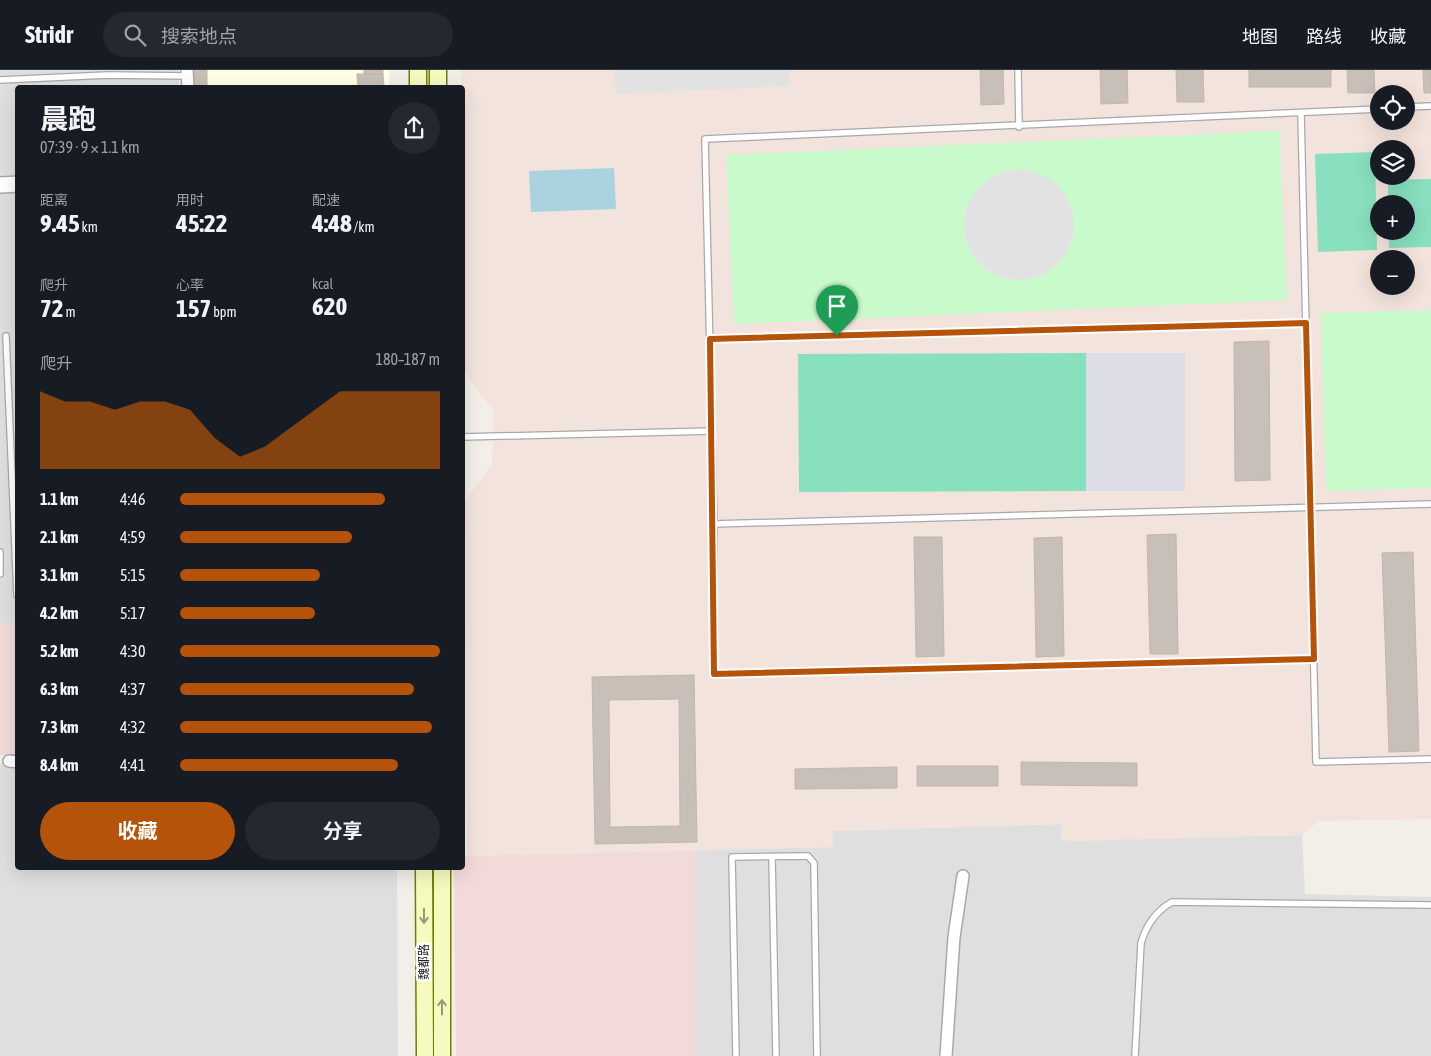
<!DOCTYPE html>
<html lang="zh">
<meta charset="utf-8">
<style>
:root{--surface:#171b24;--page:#242831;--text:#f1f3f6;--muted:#9ea1a6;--line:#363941;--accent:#b45309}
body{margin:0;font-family:"Asap Condensed","Noto Sans SC",sans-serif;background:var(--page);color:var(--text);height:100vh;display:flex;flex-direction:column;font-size:19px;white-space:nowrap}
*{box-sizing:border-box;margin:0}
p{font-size:16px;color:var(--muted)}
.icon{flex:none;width:28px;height:28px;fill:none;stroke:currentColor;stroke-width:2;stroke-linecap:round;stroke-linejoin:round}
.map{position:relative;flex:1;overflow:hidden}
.details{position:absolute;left:15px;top:15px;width:450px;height:785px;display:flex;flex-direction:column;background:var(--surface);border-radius:5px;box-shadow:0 5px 20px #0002}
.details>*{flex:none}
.buttons{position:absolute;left:1370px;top:15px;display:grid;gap:10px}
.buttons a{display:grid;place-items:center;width:45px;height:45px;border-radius:50%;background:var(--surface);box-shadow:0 5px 20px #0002;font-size:25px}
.pin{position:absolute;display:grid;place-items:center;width:42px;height:42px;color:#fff;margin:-51px -21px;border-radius:50% 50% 50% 0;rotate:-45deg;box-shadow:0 0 5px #0007}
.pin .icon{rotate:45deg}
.round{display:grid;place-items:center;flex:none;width:52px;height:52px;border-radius:26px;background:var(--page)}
.headline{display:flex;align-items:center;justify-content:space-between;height:85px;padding:0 25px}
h1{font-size:28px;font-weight:700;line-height:38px}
.figures{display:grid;grid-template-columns:repeat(3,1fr);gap:8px;height:85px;padding:5px 25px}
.figures div{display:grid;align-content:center}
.figures b{font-size:25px;font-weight:700}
.figures small{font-size:14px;font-weight:400}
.figures p{font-size:14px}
.chart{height:140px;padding:10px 25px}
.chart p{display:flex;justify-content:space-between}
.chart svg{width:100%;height:90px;margin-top:5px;fill:var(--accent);opacity:.7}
.action{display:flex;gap:10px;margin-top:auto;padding:10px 25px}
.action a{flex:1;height:58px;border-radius:30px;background:var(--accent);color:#fff;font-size:20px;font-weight:700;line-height:58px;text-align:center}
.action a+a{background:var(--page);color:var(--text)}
ul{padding:0 25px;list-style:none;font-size:16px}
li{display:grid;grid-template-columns:80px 60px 1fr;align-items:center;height:38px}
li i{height:12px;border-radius:6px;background:var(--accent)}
header{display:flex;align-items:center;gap:30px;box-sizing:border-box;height:70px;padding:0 25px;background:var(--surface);border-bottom:1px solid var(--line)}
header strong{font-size:24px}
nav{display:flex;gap:28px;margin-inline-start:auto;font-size:18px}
.search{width:350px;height:45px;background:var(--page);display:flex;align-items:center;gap:12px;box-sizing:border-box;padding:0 18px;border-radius:28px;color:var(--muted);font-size:19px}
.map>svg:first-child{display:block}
.residential{fill:#e0dfdf}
.commercial{fill:#f2dad9}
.education{fill:#ffffe5}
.military{fill:#f3e3dd;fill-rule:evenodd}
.park{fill:#c8facc}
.pitch{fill:#88e0be}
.parking{fill:#e2e2e2}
.plaza{fill:#dddde8}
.water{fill:#aad3df}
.building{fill:#c7bfb8;stroke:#c4b6ab;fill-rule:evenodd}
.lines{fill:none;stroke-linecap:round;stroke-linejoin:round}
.service-casing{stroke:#a9a9a9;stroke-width:8}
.minor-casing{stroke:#a9a9a9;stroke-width:14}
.tertiary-casing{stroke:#a9a9a9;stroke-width:18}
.secondary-casing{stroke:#707d05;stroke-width:19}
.service{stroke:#fff;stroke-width:5.5}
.minor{stroke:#fff;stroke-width:11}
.tertiary{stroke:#fff;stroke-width:15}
.secondary{stroke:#f7fabf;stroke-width:16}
.oneway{stroke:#979978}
.route-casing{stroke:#fff;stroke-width:10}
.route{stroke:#b45309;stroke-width:6}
.labels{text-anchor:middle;stroke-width:5;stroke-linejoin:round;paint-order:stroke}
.street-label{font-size:12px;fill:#222;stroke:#fff}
</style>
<header>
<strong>Stridr</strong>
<div class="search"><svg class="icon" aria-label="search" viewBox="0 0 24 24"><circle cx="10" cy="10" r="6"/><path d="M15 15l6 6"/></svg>搜索地点</div>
<nav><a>地图</a><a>路线</a><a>收藏</a></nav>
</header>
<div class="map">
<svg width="1431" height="986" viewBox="0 0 1431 986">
<rect width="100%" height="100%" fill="#f2efe9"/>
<!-- residential -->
<g class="residential">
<path d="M0 0H179V17L18 18 17 105 0 106Z"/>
<path d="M17 119V554L0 553V120Z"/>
<path d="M0 690V693L17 695 18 798H397L398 986H0Z"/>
<path d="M1061 754V770L1302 765 1305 824 1431 827V986H695V780L834 777 832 761Z"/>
</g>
<!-- commercial -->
<g class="commercial">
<path d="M0 553 17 554V687L0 685Z"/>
<path d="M695 780V986H456L454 798H462L463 786Z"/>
</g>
<!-- education -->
<rect class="education" x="191" y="0" width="198" height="17"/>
<!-- military -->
<path class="military" d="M461 0H1431V749L1319 751 1302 765 1077 771 1061 770V754L832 761 834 777 467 786 465 431 492 394 494 342 465 302ZM1379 24H1406V51H1379ZM1379 79H1406V106H1379ZM1379 134H1406V161H1379ZM1379 189H1406V216H1379Z"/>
<!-- park -->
<g class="park">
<path d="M1279 61 1287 230 734 254 726 85Z"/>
<path d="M1431 240V418L1326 421 1321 243Z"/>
</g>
<!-- pitch -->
<g class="pitch">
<path d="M1375 82 1377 180 1318 182 1315 84Z"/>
<path d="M1431 109V177L1389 178V161H1406V134H1388V110Z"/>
<path d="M1086 283V421L799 422 798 284Z"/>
</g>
<!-- parking -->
<g class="parking">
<path d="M614 0H789V16L616 24Z"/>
<circle cx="1019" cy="155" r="55"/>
</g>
<!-- plaza -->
<rect class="plaza" x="1086" y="283" width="99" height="138"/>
<!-- water -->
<path class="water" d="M614 98 616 139 531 142 529 101Z"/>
<!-- building -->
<g class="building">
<rect x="193" y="0" width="14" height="18"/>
<rect x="364" y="0" width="19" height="4"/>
<path d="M980 0H1003L1004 34 981 35Z"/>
<path d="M1100 0H1127L1128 33 1101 34Z"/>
<path d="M1176 0H1203L1204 32H1177Z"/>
<rect x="1249" y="0" width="82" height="17"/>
<path d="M1347 0H1374L1375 23H1348Z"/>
<path d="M1423 0H1431V23H1424Z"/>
<path d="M357 4H383L384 18H358Z"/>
<path d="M1269 271 1270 410 1235 411 1234 272Z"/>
<path d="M1176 464 1178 584H1150L1147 465Z"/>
<path d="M914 467H942L944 586 916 587Z"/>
<path d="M1062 467 1064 586 1036 587 1034 468Z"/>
<path d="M1413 482 1419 681 1389 682 1382 483Z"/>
<path d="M694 605 697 772 595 774 592 607ZM679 629 680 756 610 757 609 630Z"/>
<path d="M1021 692 1137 693V716L1021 715Z"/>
<rect x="917" y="696" width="81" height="20"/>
<path d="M897 697V718L795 719V699Z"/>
</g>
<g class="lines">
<defs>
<g id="service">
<path d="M1018 0 1019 57"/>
<path d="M0 10 108 5 188 6"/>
<path d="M1406 37 1431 36"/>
<path d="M1301 43 1316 692 1431 689"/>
<path d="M6 266 17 525"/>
<path d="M710 269 1305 253"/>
<path d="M462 367 712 361"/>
<path d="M714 454 1431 434"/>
<path d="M0 482V504"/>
<path d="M1313 589 714 604V454L705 69 1379 39"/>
<path d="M772 787 776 986"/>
<path d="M736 986 732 787 808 786 814 793 817 986"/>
<path d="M1135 986 1141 873C1146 856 1156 841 1172 832L1431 835"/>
</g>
<g id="minor">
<path d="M187 0 188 18"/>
<path d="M9 691 18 692"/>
<path d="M946 986 954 867 963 806"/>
</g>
<path id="tertiary" d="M0 115 18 114"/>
<g id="secondary">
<path d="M418 0V18"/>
<path d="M438 0V18"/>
<path d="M424 798 425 986"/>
<path d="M442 798V986"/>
</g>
</defs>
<!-- service casing -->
<use href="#service" class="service-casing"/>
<!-- minor casing -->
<use href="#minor" class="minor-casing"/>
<!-- tertiary casing -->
<use href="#tertiary" class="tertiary-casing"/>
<!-- secondary casing -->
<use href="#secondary" class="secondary-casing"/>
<!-- service -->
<use href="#service" class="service"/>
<!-- minor -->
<use href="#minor" class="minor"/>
<!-- tertiary -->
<use href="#tertiary" class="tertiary"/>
<!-- secondary -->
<use href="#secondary" class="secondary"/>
</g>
<!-- one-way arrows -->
<defs><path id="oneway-shaft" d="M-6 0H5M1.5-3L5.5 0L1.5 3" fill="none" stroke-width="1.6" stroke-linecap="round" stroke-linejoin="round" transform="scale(1.25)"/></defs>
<g class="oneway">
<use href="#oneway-shaft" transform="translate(424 846) rotate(90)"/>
<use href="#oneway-shaft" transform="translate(442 937) rotate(-90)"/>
</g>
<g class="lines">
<defs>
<path id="route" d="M1306 253 1314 589 714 604 710 269Z"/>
</defs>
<!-- route casing -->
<use href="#route" class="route-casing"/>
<!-- route -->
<use href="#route" class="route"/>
</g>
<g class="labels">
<!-- street labels -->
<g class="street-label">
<text transform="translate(424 892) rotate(-90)" y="4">魏都路</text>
</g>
</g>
</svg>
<div class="buttons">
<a><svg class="icon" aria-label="locate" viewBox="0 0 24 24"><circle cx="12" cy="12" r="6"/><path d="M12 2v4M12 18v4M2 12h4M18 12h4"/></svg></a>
<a><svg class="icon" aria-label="layers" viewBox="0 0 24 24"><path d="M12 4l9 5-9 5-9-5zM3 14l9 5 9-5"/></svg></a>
<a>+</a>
<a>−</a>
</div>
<div class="pin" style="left:837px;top:266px;background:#1e9e55"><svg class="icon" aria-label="arrive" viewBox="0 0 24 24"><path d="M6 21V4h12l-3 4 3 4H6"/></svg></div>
<section class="details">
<div class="headline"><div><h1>晨跑</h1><p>07:39 · 9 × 1.1 km</p></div><a class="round"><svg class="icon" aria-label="share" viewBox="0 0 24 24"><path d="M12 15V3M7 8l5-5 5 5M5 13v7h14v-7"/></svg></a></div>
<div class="figures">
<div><p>距离</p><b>9.45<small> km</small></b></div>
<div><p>用时</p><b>45:22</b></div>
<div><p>配速</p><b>4:48<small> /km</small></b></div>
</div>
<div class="figures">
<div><p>爬升</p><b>72<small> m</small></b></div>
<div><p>心率</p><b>157<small> bpm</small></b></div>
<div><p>kcal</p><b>620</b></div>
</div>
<div class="chart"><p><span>爬升</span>180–187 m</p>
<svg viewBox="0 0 160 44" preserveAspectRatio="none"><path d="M0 44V6L10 11L20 11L30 15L40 11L50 11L60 15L70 29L80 38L90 33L100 24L110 15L120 6L130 6L140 6L150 6L160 6V44z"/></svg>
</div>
<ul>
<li><b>1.1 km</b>4:46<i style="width:79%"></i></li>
<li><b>2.1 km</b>4:59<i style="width:66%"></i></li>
<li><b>3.1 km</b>5:15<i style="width:54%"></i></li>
<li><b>4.2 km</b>5:17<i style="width:52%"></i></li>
<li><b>5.2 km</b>4:30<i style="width:100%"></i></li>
<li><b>6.3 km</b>4:37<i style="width:90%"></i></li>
<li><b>7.3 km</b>4:32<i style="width:97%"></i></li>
<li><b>8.4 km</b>4:41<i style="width:84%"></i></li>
</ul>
<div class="action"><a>收藏</a><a>分享</a></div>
</section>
</div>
